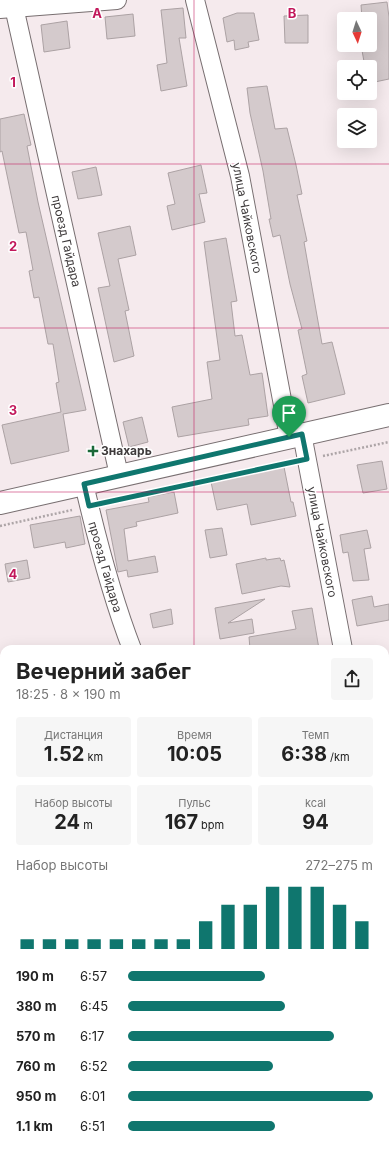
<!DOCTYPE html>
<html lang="ru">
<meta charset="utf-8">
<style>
:root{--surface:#fff;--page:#f6f6f6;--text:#222;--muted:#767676;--accent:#0f766e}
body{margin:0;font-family:Inter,sans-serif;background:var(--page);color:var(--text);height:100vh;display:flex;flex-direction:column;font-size:15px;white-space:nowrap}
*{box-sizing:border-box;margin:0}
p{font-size:13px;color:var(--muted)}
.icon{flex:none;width:22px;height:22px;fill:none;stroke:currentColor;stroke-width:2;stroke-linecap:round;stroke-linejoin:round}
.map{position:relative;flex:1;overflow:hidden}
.details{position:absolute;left:0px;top:645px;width:389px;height:504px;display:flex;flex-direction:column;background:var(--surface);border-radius:12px 12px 0 0;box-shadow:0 4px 16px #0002}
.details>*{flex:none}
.needle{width:26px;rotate:176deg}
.fabs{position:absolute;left:337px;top:12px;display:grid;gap:8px}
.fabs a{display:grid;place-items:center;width:40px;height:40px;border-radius:4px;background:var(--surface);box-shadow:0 4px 16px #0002;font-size:20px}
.pin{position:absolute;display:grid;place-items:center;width:34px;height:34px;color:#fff;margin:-41px -17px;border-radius:50% 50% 50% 0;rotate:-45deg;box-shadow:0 0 4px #0007}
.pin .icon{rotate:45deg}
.round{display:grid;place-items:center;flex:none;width:42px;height:42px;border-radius:4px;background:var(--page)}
.overview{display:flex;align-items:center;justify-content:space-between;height:68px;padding:0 16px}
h1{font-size:22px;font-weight:700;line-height:30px}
.metrics{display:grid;grid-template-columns:repeat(3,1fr);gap:6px;height:68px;padding:4px 16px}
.metrics div{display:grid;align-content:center;border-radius:4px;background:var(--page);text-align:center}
.metrics b{font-size:20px;font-weight:700}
.metrics small{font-size:11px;font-weight:400}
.metrics p{font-size:11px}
.chart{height:112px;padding:8px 16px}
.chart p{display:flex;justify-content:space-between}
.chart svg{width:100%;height:72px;margin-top:4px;stroke:var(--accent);stroke-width:6}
ul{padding:0 16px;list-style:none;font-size:13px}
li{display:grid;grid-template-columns:64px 48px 1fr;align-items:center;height:30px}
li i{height:10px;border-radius:5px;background:var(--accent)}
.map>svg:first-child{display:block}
.building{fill:#d4cacc;stroke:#aca2a4}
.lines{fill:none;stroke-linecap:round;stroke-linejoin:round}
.street-casing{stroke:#786f71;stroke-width:20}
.secondary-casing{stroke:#786f71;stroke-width:24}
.path{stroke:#ada5a7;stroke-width:2.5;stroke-dasharray:2 2;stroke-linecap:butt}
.street{stroke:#fff;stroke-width:18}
.secondary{stroke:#fff;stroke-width:22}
.route-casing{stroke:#fff;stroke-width:8}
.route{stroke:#0f766e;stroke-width:5}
.grid{fill:none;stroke:#c2185b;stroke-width:1;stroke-opacity:0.55}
.poi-dot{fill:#1b6939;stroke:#fff;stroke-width:1.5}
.labels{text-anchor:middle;stroke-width:3;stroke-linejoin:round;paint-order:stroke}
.street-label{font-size:12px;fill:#3e3a3b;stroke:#fff}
.poi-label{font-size:12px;font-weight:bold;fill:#3e3a3b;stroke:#fff;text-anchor:start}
.grid-label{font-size:13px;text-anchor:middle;font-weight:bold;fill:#c2185b;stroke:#fff;stroke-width:3;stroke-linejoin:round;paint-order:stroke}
</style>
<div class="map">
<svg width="389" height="1149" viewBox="0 0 389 1149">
<rect width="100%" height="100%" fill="#f5eaed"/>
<!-- building -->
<g class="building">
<path d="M387 2 389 17V79L370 83V67H365L361 45H370V19H362L361 5Z"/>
<path d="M183 8 186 38H179L187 86 161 91 157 65 167 63 161 10Z"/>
<path d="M237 13H254L259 40 248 42 249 47 235 50 234 40 227 42 223 18Z"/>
<path d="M133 14 135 36 107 39 105 17Z"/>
<path d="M308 15V43H285L284 16Z"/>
<path d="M67 21 70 48 44 52 41 25Z"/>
<path d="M267 86 275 129 287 128 296 165 302 194 297 195 307 241 304 242 322 344 332 342 345 394 308 403 302 376 307 374 298 330 302 329 290 284 280 235 273 237 269 219H271L263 171 250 113 247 88Z"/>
<path d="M24 114 31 145 27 146 38 202 86 410 63 414 69 451 11 464 2 425 61 412 56 383 59 382 53 344H48L39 297 34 298 29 271 33 270 26 232 19 233 2 151 0 152V119Z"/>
<path d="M201 165 207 193 199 194 205 222 172 230 167 206 175 204 168 173Z"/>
<path d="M96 167 102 195 78 199 72 172Z"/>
<path d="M130 226 136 255 118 259 129 310 125 311 134 356 114 362 98 288 110 286 98 233Z"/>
<path d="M226 238 237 301 231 302 235 336 242 335 250 375 262 373 268 416 248 419 249 425 178 437 172 407 212 399 207 362 220 360 204 242Z"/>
<path d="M142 417 148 442 129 447 123 422Z"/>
<path d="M382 461 387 489 363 493 357 465Z"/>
<path d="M284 467 291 502H293L296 516 251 525 247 504 217 510 211 482Z"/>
<path d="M174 492 178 513 136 522 137 526 124 529 128 561 155 556 158 572 128 577 127 570 118 572 106 510 149 502 148 497Z"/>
<path d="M80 516 85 544 66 548 65 542 34 548 30 525Z"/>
<path d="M222 528 227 555 210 558 205 530Z"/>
<path d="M367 530 371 548 364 549 369 580 353 581 348 552 343 553 340 535Z"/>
<path d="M266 558V560L280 558 281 561 284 560 290 587 281 586 242 594 236 564Z"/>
<path d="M27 560 30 578 8 582 5 564Z"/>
<path d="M372 596 374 607 389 604V620L357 626 352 600Z"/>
<path d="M265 599 228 623 252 619 254 633 220 639 215 608Z"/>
<path d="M312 608 319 649H250L249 637 296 629 292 611Z"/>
<path d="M171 609 173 624 153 628 150 614Z"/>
</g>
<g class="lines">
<defs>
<g id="street">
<path d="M195 0 240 176 289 437"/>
<path d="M14 7 119 475"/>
<path d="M0 9 117 0"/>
<path d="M302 434 343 649"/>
<path d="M84 484C97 540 111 595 132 649"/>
<path d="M385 850 389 868"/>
<path d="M0 947 4 965"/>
<path d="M385 996 389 995"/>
<path d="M0 1077 4 1076"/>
<path d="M44 1145 45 1149"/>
<path d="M176 1145V1149"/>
</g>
<path id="secondary" d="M0 503 389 415"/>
</defs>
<!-- street casing -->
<use href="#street" class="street-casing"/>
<!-- secondary casing -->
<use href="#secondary" class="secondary-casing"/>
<!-- path -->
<g class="path">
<path d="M323 456 389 442"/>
<path d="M106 502 291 462"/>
<path d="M0 526 72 510"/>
</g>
<!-- street -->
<use href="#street" class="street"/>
<!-- secondary -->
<use href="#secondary" class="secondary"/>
</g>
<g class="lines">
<defs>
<path id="route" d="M302 434 307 459 89 506 84 484Z"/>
</defs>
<!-- route casing -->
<use href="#route" class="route-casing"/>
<!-- route -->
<use href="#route" class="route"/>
</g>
<!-- grid -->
<path class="grid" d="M194 0V649M0 164H389M0 328H389M0 492H389M0 657H4M385 657H389M0 821H4M385 821H389M0 985H4M385 985H389M194 1145V1149"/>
<!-- markers -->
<path class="poi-dot" d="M91 445h4v4h4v4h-4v4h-4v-4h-4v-4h4z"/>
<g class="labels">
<!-- street labels -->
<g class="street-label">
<text transform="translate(247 218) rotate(79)" y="4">улица Чайковского</text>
<text transform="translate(66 241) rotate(77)" y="4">проезд Гайдара</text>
<text transform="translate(322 542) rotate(79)" y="4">улица Чайковского</text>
<text transform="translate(105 567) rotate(74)" y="4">проезд Гайдара</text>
</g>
<!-- poi labels -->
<g class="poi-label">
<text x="101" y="455">Знахарь</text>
</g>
</g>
<g class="grid-label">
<text x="97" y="18">A</text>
<text x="292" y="18">B</text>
<text x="13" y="87">1</text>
<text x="13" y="251">2</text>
<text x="13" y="415">3</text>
<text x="13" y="579">4</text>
</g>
</svg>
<div class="fabs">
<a><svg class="needle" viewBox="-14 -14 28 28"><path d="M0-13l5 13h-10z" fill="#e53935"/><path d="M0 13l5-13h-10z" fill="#767676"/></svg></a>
<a><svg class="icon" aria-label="locate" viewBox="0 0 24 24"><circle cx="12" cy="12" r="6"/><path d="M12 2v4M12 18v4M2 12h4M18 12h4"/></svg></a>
<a><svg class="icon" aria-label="layers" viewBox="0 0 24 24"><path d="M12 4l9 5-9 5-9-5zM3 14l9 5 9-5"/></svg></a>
</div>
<div class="pin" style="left:289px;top:437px;background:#1e9e55"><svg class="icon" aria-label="arrive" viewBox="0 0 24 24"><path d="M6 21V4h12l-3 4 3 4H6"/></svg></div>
<section class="details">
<div class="overview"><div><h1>Вечерний забег</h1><p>18:25 · 8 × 190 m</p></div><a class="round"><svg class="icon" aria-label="share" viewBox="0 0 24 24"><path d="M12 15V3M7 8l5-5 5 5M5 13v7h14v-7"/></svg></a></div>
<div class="metrics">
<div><p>Дистанция</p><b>1.52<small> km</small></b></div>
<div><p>Время</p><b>10:05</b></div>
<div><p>Темп</p><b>6:38<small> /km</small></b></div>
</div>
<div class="metrics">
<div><p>Набор высоты</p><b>24<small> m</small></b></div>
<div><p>Пульс</p><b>167<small> bpm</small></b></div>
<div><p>kcal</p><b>94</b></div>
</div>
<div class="chart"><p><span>Набор высоты</span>272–275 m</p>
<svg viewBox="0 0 160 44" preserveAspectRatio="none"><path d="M5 44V38M15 44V38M25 44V38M35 44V38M45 44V38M55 44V38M65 44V38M75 44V38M85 44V27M95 44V17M105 44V17M115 44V6M125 44V6M135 44V6M145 44V17M155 44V27"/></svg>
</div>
<ul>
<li><b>190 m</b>6:57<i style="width:56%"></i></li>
<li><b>380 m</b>6:45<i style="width:64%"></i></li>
<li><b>570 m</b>6:17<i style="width:84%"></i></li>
<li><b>760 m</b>6:52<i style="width:59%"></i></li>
<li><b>950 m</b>6:01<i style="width:100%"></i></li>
<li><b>1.1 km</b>6:51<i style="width:60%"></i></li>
</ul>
</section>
</div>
